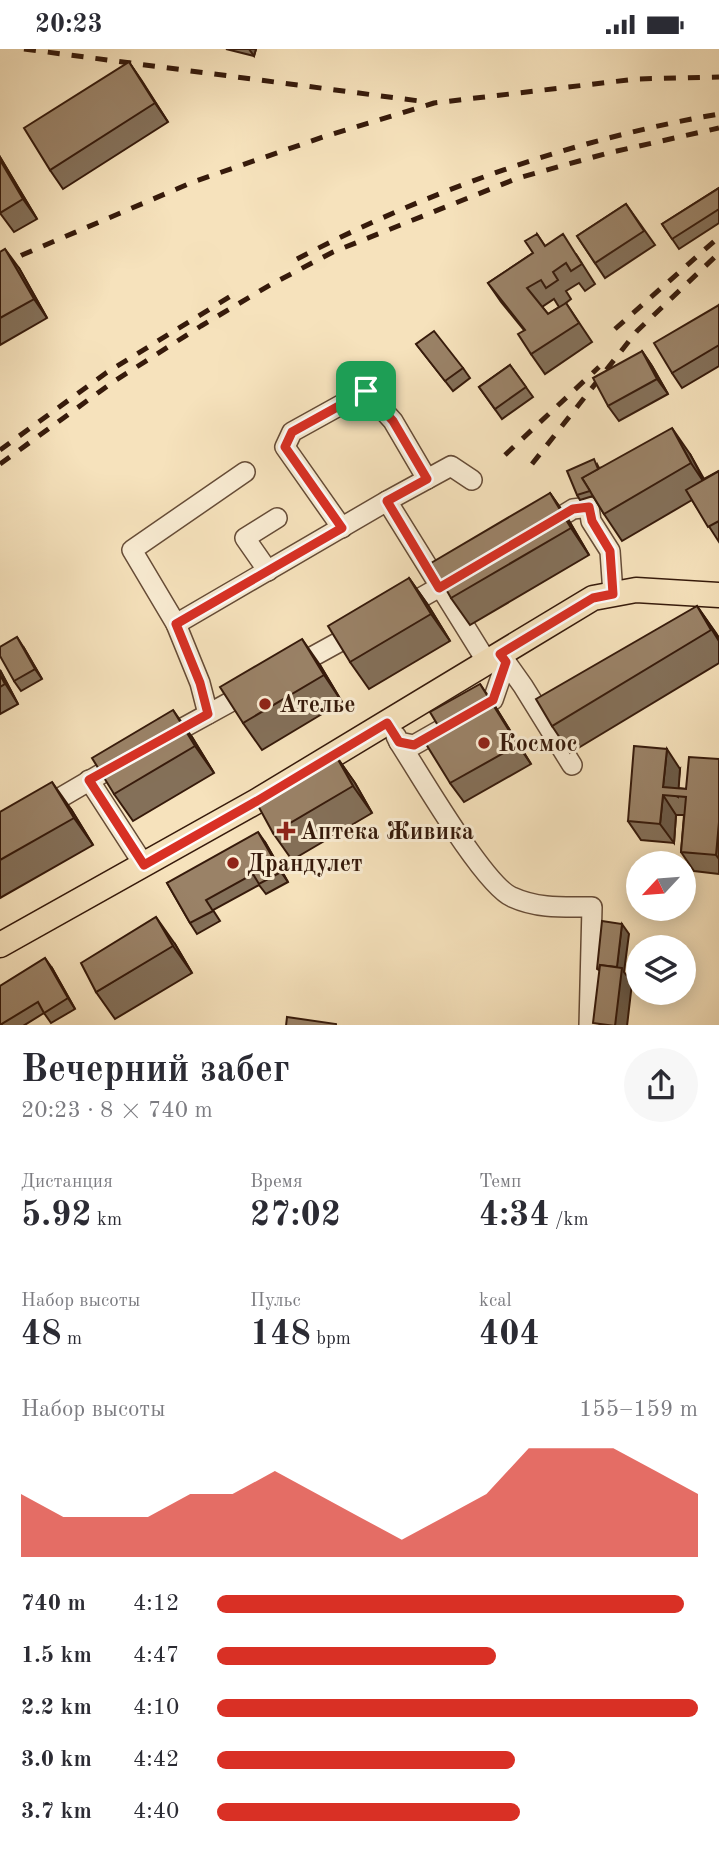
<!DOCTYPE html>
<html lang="ru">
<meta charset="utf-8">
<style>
:root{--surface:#fff;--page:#f7f7f7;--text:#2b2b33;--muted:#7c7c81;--accent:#d93025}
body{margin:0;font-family:"Old Standard TT",serif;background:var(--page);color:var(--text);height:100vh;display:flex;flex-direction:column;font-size:26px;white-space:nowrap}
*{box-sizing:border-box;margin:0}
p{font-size:23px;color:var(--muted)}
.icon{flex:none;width:38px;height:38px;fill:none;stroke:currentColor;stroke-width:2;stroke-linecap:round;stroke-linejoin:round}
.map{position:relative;height:976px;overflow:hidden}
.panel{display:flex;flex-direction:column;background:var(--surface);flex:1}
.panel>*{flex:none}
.needle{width:46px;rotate:244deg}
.buttons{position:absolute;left:626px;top:802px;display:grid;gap:14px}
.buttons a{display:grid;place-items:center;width:70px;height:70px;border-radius:50%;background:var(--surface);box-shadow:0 4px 18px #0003;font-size:35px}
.pin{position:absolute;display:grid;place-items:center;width:60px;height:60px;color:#fff;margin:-30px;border-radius:14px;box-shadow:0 4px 10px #0006}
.round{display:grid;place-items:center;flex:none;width:74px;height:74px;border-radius:37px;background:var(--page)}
.overview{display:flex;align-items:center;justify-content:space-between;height:119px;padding:0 21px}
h1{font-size:38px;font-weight:600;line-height:52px}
.metrics{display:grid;grid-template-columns:repeat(3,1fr);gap:10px;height:119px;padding:7px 21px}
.metrics div{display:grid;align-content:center}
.metrics b{font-size:35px;font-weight:600}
.metrics small{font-size:19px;font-weight:400}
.metrics p{font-size:19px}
.chart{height:196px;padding:14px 21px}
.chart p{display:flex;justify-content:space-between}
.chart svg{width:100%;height:126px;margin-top:7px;fill:var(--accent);opacity:.7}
ul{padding:0 21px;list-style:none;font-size:23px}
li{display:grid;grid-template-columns:112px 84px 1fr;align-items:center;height:52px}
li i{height:18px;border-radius:9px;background:var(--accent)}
.status{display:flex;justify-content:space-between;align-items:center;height:49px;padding:0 35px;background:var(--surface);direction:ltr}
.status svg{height:19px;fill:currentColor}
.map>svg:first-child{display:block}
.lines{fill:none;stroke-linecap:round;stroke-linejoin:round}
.minor-casing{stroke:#664c37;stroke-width:22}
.major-casing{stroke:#361a0b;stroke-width:27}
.minor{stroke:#f9ecd3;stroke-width:19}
.major{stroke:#f6e2bc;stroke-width:24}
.rail{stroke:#361a0b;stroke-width:5;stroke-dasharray:12 12;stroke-linecap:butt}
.wall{fill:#847059;stroke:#361a0b;stroke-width:2;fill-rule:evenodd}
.shaded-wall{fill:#6c5b48;stroke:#361a0b;stroke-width:2}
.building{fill:#9a8267;stroke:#361a0b;stroke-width:2}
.route-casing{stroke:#fff;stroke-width:14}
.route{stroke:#d93025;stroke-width:9}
.poi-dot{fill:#8f2418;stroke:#f9ecd3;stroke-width:2.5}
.labels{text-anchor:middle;stroke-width:6;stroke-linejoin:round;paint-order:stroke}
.poi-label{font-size:24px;font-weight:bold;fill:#361a0b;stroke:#f9ecd3;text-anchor:start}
</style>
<div class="status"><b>20:23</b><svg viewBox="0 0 49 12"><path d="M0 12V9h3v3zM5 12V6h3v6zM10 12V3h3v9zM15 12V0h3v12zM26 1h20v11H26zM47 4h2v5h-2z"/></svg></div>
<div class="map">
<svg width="719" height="977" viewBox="0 0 719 977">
<rect width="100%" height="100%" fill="#f6e2bc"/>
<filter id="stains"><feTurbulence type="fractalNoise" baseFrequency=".00286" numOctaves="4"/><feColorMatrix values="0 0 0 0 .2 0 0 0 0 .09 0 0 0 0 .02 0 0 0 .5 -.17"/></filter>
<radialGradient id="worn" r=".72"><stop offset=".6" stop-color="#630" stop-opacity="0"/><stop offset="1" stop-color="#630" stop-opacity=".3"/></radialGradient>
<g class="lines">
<defs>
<g id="minor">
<path d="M379 333 366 342 393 372 427 430"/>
<path d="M387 452 451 417 472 431"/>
<path d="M544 478 573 460 589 458 591 472 610 502 613 545"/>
<path d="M342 479 285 398 292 383 366 342"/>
<path d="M268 522 245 489 277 469"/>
<path d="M401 560 466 523"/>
<path d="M176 575 387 452 487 613"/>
<path d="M501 606 523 637 572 716"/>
<path d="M290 620 359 582"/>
<path d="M208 665 200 634 176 575 132 501 245 423"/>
<path d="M396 687 399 693 414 696 493 651 506 613"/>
<path d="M161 691 252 641"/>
<path d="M399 693C419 724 484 836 512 848 538 860 564 858 592 858L589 977"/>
<path d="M89 731 144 816"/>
<path d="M0 784 123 712"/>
</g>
<path id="major" d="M0 896 257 752 593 549 636 541 719 546"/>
</defs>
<!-- minor casing -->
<use href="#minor" class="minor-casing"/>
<!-- major casing -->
<use href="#major" class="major-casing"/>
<!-- minor -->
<use href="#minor" class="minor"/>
<!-- major -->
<use href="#major" class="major"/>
<!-- rail -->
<g class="rail">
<path d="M24 0 427 53"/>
<path d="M297 210C428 142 573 90 719 65"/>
<path d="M0 218 22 206 193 133 323 88 434 54 636 30 719 28"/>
<path d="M615 280 719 188"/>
<path d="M0 401 106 324 239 242"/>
<path d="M505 406 599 318"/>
<path d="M0 415 113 333 201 277 270 236 333 203 518 129 608 104 719 79"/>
<path d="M532 415 637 282 719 204"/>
</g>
</g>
<!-- wall -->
<g class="wall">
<path d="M226 0H256L254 7Z"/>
<path d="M129 13 168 73 63 140 50 121Z"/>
<path d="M0 108 37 170 14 183 0 164Z"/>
<path d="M719 139V174L679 200 662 175Z"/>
<path d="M626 155 655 196 605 229 577 187Z"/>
<path d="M537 185 545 197 576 205 595 235 585 242 579 234 566 242 571 250 566 254 592 293 545 325 531 305 524 281 501 253 488 234 533 204ZM554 250 559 258 548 265 542 258Z"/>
<path d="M0 203 19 219 47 269 0 296Z"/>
<path d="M719 256V317L682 339 672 324Z"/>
<path d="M416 295 463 319 470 329 453 342Z"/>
<path d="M642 302 652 317 668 345 619 372 608 357Z"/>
<path d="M510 316 533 348 502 370 479 338Z"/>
<path d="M690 405 704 430 719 422V493L692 451 622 492 604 465 593 447 580 451 577 446 597 415 599 419Z"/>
<path d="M550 444 568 470 589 506 470 576 451 549Z"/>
<path d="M409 529 428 556 450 592 369 640 350 613Z"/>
<path d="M697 557 719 589V614L570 704 552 677Z"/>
<path d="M24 599 42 630 21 642 14 632Z"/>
<path d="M320 616 342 653 262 701 243 674Z"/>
<path d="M0 621 18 655 0 665Z"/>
<path d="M493 654 531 715 464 753 450 734 443 685Z"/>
<path d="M192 688 214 724 133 772 114 745Z"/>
<path d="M336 707 355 734 372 764 292 811 273 784Z"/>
<path d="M719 710V825L694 822 681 803 684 766H676L674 794 641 791 628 772 680 720 678 739 686 740Z"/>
<path d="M71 760 93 796 0 849V763Z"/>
<path d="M265 793 288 833 266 845 259 836 213 861 220 872 197 885 190 874 167 834Z"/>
<path d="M175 895 192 924 115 970 96 943Z"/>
<path d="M52 919 75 960 51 974 44 964 23 977H0Z"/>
</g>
<!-- shaded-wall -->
<g class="shaded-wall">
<path d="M249 0H256L254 7Z"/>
<path d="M129 13 142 32 168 73 155 54Z"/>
<path d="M0 108 37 170 23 150 0 111Z"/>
<path d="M5 200 19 219 47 269 34 250Z"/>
<path d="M642 302 652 317 668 345 657 330Z"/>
<path d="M672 379 690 405 709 441 691 414Z"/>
<path d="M550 444 568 470 589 506 571 479Z"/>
<path d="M409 529 428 556 450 592 431 565Z"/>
<path d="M697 557 716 584 719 589V592Z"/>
<path d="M17 588 24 599 42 630 35 620Z"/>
<path d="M302 590 320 616 342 653 324 626Z"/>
<path d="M0 621 18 655 0 626Z"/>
<path d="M480 635 493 654 531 715 518 696Z"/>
<path d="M173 661 192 688 214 724 195 697Z"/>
<path d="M667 700 680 720 678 748 663 738Z"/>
<path d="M336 707 355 734 372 764 353 737Z"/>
<path d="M52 733 71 760 93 796 74 769Z"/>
<path d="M663 746 676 766 674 794 660 775Z"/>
<path d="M719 773V810L716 806Z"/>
<path d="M258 783 265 793 288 833 281 823Z"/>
<path d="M156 868 175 895 192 924 173 897Z"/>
<path d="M622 875 629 885 624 923 632 934 627 977H615L616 923Z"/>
<path d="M45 909 52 919 75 960 68 949Z"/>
</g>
<!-- building -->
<g class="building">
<path d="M129 13 155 54 50 121 24 79Z"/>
<path d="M0 111 23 150 0 164Z"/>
<path d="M719 139V160L672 190 662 175Z"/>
<path d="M626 155 644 182 595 214 577 187Z"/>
<path d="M537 185 545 197 563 185 582 215 571 222 566 214 553 223 558 231 546 239 541 231 527 239 548 265 566 254 579 274 531 305 518 285 525 281 488 234 533 204 525 192Z"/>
<path d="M5 200 34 250 0 269V203Z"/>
<path d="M719 256V296L672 324 654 294Z"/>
<path d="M434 282 463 319 445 332 416 295Z"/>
<path d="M642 302 657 330 608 357 593 329Z"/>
<path d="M510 316 526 338 495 360 479 338Z"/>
<path d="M672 379 691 414 604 465 582 429Z"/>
<path d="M594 410 598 420 582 429 590 442 577 446 567 422Z"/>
<path d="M719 422V472L708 478 686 441Z"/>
<path d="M550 444 571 479 451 549 431 514Z"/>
<path d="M409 529 431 565 350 613 328 577Z"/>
<path d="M697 557 711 581 552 677 536 650Z"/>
<path d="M17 588 35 620 14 632 0 607V598Z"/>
<path d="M302 590 324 626 243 674 220 638Z"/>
<path d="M0 626 5 635 0 638Z"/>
<path d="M480 635 518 696 450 734 426 695 443 685 430 663Z"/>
<path d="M173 661 195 697 114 745 92 709Z"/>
<path d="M634 697 667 700 663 738 686 740 689 708 719 710V773L716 806 681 803 686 748 663 746 660 775 628 772Z"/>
<path d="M336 707 353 737 273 784 256 753Z"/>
<path d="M52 733 74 769 0 811V763Z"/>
<path d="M258 783 281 823 259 835 253 825 206 851 213 862 190 874 167 834Z"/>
<path d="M156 868 173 897 96 943 81 914Z"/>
<path d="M602 872 622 875 617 918 600 916 599 921 597 920Z"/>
<path d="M45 909 68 949 44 964 38 953 0 976V937Z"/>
<path d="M600 916 622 919 615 977 593 974Z"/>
<path d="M287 968 336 975V977H286Z"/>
</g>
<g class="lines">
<defs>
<path id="route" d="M366 342 393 372 427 430 387 452 439 539 573 460 589 458 592 472 610 502 613 545 593 549 500 605 506 613 493 651 414 696 399 693 387 674 257 752 144 816 89 731 208 665 200 634 176 575 342 479 285 398 292 383Z"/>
</defs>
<!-- route casing -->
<use href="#route" class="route-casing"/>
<!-- route -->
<use href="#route" class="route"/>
</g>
<!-- markers -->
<g class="poi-dot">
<circle cx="265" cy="655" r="7"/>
<circle cx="484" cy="694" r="7"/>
<path d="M282.5 771.5h7v7h7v7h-7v7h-7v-7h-7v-7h7z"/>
<circle cx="233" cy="814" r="7"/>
</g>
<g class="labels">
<!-- poi labels -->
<g class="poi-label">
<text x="279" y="663">Ателье</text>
<text x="498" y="702">Космос</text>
<text x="300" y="790">Аптека Живика</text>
<text x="247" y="822">Драндулет</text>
</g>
</g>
<rect width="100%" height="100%" filter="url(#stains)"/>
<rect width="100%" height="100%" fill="url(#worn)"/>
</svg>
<div class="buttons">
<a><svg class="needle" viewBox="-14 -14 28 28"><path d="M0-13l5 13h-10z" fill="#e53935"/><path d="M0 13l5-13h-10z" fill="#7c7c81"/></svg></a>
<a><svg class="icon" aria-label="layers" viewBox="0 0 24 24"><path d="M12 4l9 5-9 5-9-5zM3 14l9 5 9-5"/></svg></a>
</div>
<div class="pin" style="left:366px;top:342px;background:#1e9e55"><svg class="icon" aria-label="arrive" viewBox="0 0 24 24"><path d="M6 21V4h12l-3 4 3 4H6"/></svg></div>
</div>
<section class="panel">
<div class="overview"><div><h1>Вечерний забег</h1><p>20:23 · 8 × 740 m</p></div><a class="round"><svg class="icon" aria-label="share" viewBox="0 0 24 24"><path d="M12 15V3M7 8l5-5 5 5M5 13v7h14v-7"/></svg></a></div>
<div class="metrics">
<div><p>Дистанция</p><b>5.92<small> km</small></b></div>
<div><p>Время</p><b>27:02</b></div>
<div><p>Темп</p><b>4:34<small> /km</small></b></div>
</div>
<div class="metrics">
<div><p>Набор высоты</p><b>48<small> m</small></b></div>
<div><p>Пульс</p><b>148<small> bpm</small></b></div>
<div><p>kcal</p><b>404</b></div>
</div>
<div class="chart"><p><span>Набор высоты</span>155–159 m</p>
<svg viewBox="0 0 160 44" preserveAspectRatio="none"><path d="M0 44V22L10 30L20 30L30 30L40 22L50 22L60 14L70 22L80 30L90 38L100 30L110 22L120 6L130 6L140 6L150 14L160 22V44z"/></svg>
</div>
<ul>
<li><b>740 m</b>4:12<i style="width:97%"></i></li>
<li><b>1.5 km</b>4:47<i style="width:58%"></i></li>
<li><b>2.2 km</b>4:10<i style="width:100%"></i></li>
<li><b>3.0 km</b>4:42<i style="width:62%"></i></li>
<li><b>3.7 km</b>4:40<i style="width:63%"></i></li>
</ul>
</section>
